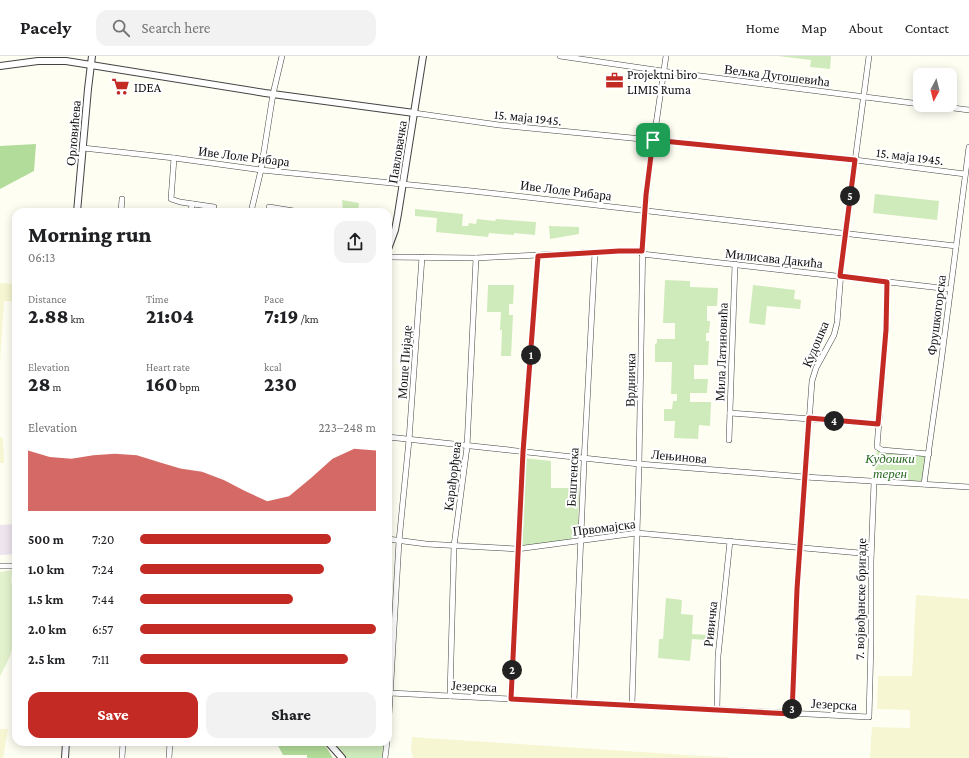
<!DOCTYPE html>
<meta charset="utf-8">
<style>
:root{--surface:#fff;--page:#f2f2f2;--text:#202124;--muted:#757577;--line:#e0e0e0;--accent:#c42a24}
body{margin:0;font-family:"Crimson Pro",serif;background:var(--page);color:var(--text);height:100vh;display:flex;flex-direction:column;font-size:15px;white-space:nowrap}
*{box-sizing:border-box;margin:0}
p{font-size:13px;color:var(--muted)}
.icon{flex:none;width:22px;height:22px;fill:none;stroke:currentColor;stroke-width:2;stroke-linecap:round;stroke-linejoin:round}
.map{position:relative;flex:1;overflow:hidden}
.panel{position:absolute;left:12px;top:152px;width:380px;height:538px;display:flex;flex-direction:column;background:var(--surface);border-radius:12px;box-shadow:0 2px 10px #0003}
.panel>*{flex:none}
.needle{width:26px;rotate:187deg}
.controls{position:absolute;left:913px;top:12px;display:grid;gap:8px}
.controls a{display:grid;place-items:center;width:44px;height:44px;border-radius:8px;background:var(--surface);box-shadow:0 2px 10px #0003;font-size:20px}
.pin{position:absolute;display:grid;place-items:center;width:34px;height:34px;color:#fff;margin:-17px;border-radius:8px;box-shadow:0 2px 6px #0006}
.km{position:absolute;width:20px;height:20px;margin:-10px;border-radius:50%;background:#222;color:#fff;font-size:11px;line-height:20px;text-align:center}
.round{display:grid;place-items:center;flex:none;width:42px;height:42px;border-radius:12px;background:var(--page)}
.head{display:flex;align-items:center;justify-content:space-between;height:68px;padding:0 16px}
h1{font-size:22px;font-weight:800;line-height:30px}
.stats{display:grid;grid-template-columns:repeat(3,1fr);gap:6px;height:68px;padding:4px 16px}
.stats div{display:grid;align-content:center}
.stats b{font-size:20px;font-weight:800}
.stats small{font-size:11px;font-weight:400}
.stats p{font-size:11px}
.chart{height:112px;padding:8px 16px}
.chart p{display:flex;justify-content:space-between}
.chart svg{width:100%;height:72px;margin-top:4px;fill:var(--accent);opacity:.7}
.cta{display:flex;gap:8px;margin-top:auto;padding:8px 16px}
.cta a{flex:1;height:46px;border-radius:12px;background:var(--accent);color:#fff;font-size:16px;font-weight:800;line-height:46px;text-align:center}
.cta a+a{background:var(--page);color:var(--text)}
ul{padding:0 16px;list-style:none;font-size:13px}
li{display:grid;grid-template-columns:64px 48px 1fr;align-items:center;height:30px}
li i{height:10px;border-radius:5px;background:var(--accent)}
header{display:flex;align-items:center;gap:24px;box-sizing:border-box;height:56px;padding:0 20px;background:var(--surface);border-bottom:1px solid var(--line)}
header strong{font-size:19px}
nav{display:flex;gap:22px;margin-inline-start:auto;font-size:14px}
.search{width:280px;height:36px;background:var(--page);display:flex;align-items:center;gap:10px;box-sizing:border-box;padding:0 14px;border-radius:12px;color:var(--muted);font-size:15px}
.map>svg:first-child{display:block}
.industrial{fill:#eee5ee}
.farmland{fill:#f6f6d2}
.green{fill:#d0ebbb}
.forest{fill:#b2dc9a}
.pitch{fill:#e2f2cd}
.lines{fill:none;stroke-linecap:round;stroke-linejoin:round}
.minor-casing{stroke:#434343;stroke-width:6}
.tertiary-casing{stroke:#434343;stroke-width:8}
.minor{stroke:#fff;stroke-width:5}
.tertiary{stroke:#fff;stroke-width:6}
.route-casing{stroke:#fff;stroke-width:8}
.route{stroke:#c42a24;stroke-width:5}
.labels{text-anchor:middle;stroke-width:4;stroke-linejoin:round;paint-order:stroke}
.poi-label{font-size:13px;fill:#101010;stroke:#fff;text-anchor:start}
.street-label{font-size:13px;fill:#101010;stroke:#fff}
.park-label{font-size:13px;font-style:italic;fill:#276a1e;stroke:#fff}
</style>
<header>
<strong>Pacely</strong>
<div class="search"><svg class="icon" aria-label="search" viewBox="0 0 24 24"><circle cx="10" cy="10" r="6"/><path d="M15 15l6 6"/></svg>Search here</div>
<nav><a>Home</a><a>Map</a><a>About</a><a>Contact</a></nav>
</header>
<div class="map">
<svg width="969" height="702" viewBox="0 0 969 702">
<rect width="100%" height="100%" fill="#fffef3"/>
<!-- industrial -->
<path class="industrial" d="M16 468V498L0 499V469Z"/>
<!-- farmland -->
<g class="farmland">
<path d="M0 227 16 228V245H4L0 306Z"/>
<path d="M0 381 3 382 4 407H0Z"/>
<path d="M916 539 969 543V702H870L872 671 910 672V654L877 653 878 620H912Z"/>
<path d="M0 673H8L3 702H0Z"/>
<path d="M412 681 595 693 733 702H413L411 693Z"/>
</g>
<!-- green -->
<g class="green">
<path d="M778 0H831L830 13 810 11 811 4Z"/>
<path d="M875 138 939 145 937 164 873 157Z"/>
<path d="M342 144 359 147 358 156H359H343Z"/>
<path d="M415 153 463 158 462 170H468L469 167 476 168 477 163 495 165 496 163 536 166 535 179 514 177V179L489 177 488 181 436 176 437 162 415 160Z"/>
<path d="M549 170 579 171V178L550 183Z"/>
<path d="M665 224 690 225V231L718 232 717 250H707V265H710L709 277H706V285H709L708 309H694V323H708L707 337H690V346H711L710 370 699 369 698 383 674 382 675 365H664V353H672L673 345H677V338H671L672 306H655V288L657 287V283H675V267H663Z"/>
<path d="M488 229H514L513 248H509V259H513L511 300H501L502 274H500L501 256H487Z"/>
<path d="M753 229 795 234 794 243 801 244 800 253 767 250 765 269 749 267Z"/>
<path d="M877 394 927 399 923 426 874 422Z"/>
<path d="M524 402 551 405V432H579L578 476H572V485L521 491Z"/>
<path d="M666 542 682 544 681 558 693 559 692 578 706 579V584L692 583 690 605 658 602 659 583H663Z"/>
<path d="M332 686H384L383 702H344Z"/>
</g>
<!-- forest -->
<g class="forest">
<path d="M36 88 34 115 0 133V90Z"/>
<path d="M276 686H323L333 702H307V699H283Z"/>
</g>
<!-- pitch -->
<path class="pitch" d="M12 514 11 527 15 528C15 549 18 577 11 597 8 605 4 613 0 620V516Z"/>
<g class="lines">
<defs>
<g id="minor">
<path d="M560 0 669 16 920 48"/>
<path d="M930 49 969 54"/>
<path d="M414 57 499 69 855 104 965 118"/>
<path d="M83 92 174 102 261 114 472 135 956 190"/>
<path d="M174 102 171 143 180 146 214 151"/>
<path d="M269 151 300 156"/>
<path d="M121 156 122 143"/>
<path d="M191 156 192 148"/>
<path d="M251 156 261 114 273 38 282 0"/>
<path d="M642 198 950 233"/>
<path d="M388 201 476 202 619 195H642"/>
<path d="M887 226 886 274 877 391 882 394 929 398"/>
<path d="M730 357 878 368"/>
<path d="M388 381 639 408 805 421 969 431"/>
<path d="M729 384 735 208"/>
<path d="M924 428 941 307 969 91"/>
<path d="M388 483 426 488 517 493 637 477 871 498"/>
<path d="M0 510H16"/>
<path d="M390 637 869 661 871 586V505L874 426"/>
<path d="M450 640 454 490 467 391 476 202"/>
<path d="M511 643 523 395 538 200"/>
<path d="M574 646 584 406 595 196"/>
<path d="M632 649 639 408 643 177 649 116 666 0"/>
<path d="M717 653 718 600 730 485"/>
<path d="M792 657 797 533 812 325 816 312 834 279 837 267 842 203 869 0"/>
<path d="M388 676 399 485 409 384 422 201"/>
<path d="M122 702 123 686"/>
<path d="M169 702 170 686"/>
<path d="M385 702 387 686"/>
</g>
<g id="tertiary">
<path d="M0 10 38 5H66L265 37 414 57"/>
<path d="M77 156 88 33 92 0"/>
<path d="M388 193 395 174 398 158 423 0"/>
<path d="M328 686 342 702"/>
<path d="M65 702 66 686"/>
</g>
</defs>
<!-- minor casing -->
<use href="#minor" class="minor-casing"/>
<!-- tertiary casing -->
<use href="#tertiary" class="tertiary-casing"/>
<!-- minor -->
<use href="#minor" class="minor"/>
<!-- tertiary -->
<use href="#tertiary" class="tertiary"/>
</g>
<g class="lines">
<defs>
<path id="route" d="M653 84 855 104 840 220 887 226 886 274 878 368 809 362 797 533 792 658 511 643 523 396 538 200 619 195H642L646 139Z"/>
</defs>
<!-- route casing -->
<use href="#route" class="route-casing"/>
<!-- route -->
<use href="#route" class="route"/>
</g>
<!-- icons -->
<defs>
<symbol id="office-bare" viewBox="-9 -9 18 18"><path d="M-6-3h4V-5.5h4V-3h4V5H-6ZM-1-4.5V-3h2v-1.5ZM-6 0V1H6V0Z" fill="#c42a24" stroke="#fff" stroke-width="2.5" paint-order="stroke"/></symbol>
<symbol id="supermarket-bare" viewBox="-9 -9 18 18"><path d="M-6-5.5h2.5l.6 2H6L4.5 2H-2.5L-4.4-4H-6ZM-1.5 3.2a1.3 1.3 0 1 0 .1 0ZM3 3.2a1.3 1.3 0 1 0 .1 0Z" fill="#c42a24" stroke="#fff" stroke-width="2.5" paint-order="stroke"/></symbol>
</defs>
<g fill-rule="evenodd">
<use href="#office-bare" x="602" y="12" width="25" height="25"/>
<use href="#supermarket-bare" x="108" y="18" width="25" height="25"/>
</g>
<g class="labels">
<!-- poi labels -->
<g class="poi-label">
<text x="627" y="23">Projektni biro<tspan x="627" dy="15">LIMIS Ruma</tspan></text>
<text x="134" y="36">IDEA</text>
</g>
<!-- street labels -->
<g class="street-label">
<text transform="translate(777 19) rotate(7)" y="5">Вељка Дугошевића</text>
<text transform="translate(528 61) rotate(6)" y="5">15. маја 1945.</text>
<text transform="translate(73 77) rotate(-85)" y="5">Орловићева</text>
<text transform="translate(397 96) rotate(-81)" y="5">Павловачка</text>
<text transform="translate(244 100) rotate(7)" y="5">Иве Лоле Рибара</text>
<text transform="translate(910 100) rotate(7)" y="5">15. маја 1945.</text>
<text transform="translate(566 134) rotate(7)" y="5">Иве Лоле Рибара</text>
<text transform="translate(774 202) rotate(6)" y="5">Милисава Дакића</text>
<text transform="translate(936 259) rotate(-83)" y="5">Фрушкогорска</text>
<text transform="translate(815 288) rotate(-67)" y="5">Кудошка</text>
<text transform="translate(721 296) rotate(-88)" y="5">Мила Латиновића</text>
<text transform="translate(404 306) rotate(-86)" y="5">Моше Пијаде</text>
<text transform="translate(630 324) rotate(-89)" y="5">Врдничка</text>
<text transform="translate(679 400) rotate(5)" y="5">Лењинова</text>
<text transform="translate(452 420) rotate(-83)" y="5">Карађорђева</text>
<text transform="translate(572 421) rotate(-87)" y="5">Баштенска</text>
<text transform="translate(604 471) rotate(-7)" y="5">Првомајска</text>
<text transform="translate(860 543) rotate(-89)" y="5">7. војвођанске бригаде</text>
<text transform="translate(710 568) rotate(-84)" y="5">Ривичка</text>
<text transform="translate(474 630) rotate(3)" y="5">Језерска</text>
<text transform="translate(834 648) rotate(3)" y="5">Језерска</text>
</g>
<!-- park labels -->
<g class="park-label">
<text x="890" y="407">Кудошки<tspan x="890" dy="15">терен</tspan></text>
</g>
</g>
</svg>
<div class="controls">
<a><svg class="needle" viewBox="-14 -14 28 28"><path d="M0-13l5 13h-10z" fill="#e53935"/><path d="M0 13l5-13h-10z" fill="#757577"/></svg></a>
</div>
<div class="pin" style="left:653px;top:84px;background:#1e9e55"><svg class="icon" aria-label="arrive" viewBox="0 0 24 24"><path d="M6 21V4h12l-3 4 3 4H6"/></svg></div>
<b class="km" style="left:531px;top:299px">1</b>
<b class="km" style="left:512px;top:614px">2</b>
<b class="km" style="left:792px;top:653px">3</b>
<b class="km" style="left:834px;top:365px">4</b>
<b class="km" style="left:850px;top:140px">5</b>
<section class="panel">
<div class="head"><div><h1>Morning run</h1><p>06:13</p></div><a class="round"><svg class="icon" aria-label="share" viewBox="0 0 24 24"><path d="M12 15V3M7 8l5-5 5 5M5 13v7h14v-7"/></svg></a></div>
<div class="stats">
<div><p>Distance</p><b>2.88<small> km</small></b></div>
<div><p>Time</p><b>21:04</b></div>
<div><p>Pace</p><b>7:19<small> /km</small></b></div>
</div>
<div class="stats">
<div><p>Elevation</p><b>28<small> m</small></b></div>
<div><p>Heart rate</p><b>160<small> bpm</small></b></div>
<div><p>kcal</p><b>230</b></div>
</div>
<div class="chart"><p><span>Elevation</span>223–248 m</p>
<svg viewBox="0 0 160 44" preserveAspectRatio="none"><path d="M0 44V7L10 11L20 12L30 10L40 9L50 10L60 14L70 18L80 20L90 25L100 32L110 38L120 35L130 24L140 12L150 6L160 7V44z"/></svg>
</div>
<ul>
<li><b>500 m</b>7:20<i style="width:81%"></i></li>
<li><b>1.0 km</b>7:24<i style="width:78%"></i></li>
<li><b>1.5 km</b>7:44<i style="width:65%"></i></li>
<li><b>2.0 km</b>6:57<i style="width:100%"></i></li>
<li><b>2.5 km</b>7:11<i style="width:88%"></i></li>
</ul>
<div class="cta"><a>Save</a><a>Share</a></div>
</section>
</div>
